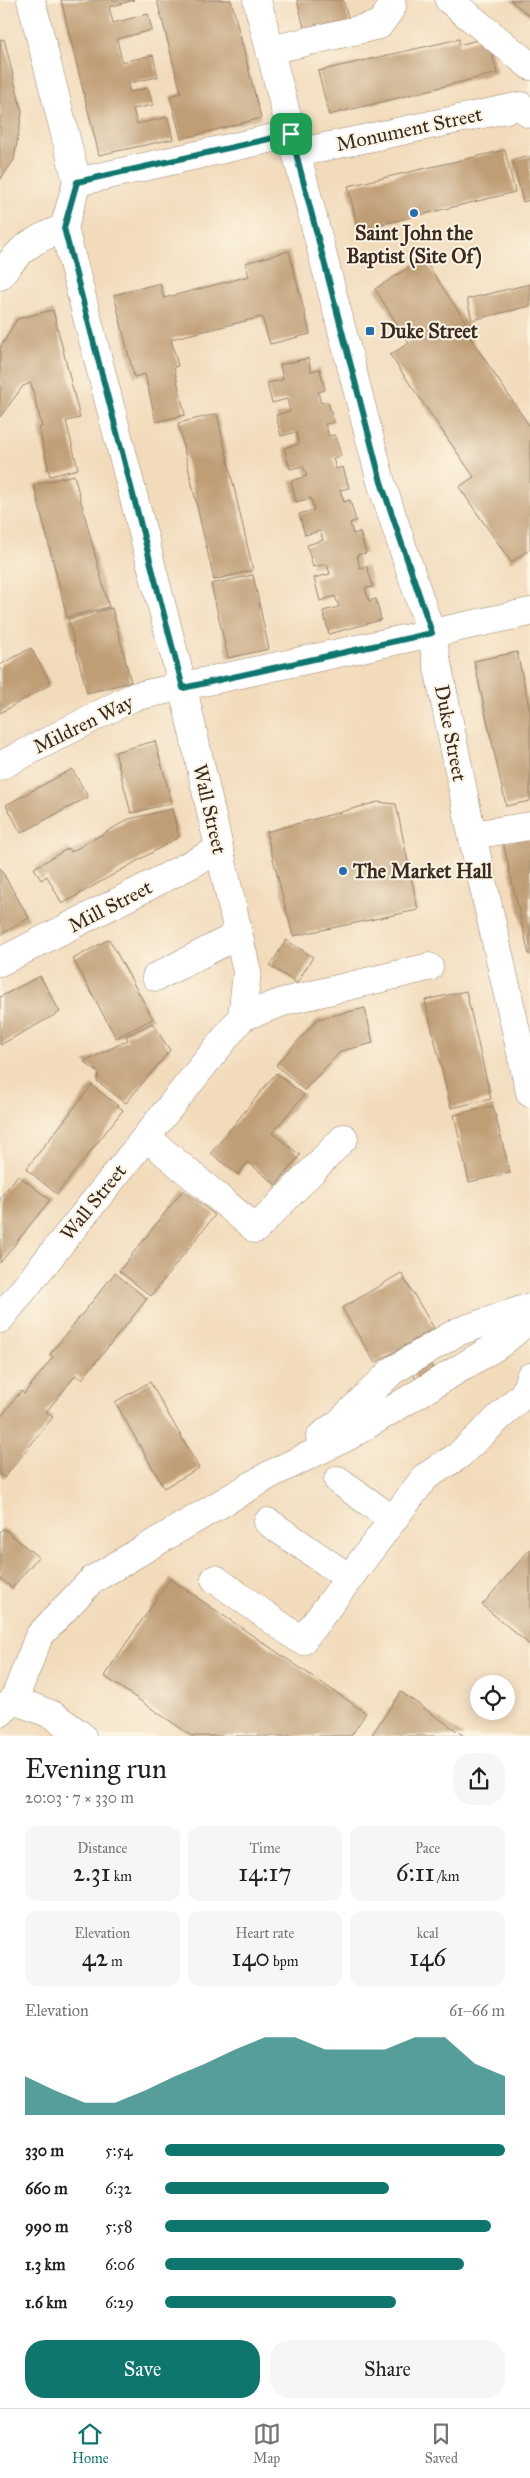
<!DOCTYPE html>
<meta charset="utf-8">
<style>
:root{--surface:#fff;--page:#f6f6f6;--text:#202124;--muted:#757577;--line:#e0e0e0;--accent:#0f766e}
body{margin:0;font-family:"IM FELL Great Primer",serif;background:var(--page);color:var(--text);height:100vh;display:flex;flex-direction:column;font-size:19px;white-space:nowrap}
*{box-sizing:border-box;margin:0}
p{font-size:16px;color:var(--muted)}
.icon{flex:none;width:28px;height:28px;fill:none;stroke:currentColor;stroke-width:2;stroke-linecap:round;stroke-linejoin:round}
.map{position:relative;height:1736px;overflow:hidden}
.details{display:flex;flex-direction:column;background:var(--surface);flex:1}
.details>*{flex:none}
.buttons{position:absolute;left:470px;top:1675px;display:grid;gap:10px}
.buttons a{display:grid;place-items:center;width:45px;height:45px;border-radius:50%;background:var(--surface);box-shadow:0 2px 12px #0003;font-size:25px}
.pin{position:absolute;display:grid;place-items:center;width:42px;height:42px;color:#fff;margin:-21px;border-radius:10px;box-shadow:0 2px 8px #0006}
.round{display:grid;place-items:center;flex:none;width:52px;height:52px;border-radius:20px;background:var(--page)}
.headline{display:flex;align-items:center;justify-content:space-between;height:85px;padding:0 25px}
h1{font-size:28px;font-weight:600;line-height:38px}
.stats{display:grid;grid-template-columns:repeat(3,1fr);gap:8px;height:85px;padding:5px 25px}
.stats div{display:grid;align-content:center;border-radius:12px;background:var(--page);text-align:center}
.stats b{font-size:25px;font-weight:600}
.stats small{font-size:14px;font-weight:400}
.stats p{font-size:14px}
.chart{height:140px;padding:10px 25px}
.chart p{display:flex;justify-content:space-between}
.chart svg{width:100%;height:90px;margin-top:5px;fill:var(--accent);opacity:.7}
.action{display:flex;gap:10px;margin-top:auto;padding:10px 25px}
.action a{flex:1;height:58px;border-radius:20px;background:var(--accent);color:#fff;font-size:20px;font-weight:600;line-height:58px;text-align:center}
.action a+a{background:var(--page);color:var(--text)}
ul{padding:0 25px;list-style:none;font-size:16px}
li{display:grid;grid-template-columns:80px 60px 1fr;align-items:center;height:38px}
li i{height:12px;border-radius:6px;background:var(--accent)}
.tabs{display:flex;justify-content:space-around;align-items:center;height:70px;border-top:1px solid var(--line);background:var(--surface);font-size:14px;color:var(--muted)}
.tabs a{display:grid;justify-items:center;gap:2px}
.tabs .current{color:var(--accent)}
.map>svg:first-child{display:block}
.building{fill:#bf9e76}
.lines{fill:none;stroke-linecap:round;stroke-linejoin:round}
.minor-casing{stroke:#96826c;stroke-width:29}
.minor{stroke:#fff;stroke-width:28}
.route-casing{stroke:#fff;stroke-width:10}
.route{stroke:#0f766e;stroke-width:6}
.poi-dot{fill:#1f6fb2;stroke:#fcf5e5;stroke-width:2}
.labels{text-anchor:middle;stroke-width:4;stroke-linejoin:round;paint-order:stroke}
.street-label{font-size:20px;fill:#3b2a1e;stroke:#fcf5e5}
.poi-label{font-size:20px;font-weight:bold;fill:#3b2a1e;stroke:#fcf5e5;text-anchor:start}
</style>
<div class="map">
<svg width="530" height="1736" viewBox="0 0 530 1736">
<rect width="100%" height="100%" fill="#fcf5e5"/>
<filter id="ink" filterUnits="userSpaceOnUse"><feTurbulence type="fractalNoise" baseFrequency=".02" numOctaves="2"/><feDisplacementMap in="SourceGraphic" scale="10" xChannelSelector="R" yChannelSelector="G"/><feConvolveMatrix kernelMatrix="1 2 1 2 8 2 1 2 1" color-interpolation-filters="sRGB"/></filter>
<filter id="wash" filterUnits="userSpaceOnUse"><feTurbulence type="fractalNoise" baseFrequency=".0096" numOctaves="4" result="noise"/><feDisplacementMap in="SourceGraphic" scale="20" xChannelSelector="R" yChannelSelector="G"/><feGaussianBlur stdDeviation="1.12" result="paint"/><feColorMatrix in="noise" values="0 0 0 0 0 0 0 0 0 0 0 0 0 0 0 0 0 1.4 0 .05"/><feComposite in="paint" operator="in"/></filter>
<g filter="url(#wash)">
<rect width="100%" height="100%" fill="#f2dbbb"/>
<g id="blocks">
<!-- building -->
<g class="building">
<path d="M61 0H134L109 7 113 23 148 14 152 30 117 39 122 62 153 55 158 77 128 83 130 92 148 88 153 105 133 109 137 124 168 117 173 139 99 155Z"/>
<path d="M157 0H231L261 118 181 139 170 96 181 93Z"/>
<path d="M297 0H343L351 27 307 39Z"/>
<path d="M510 0H530V17L527 14Z"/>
<path d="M488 37 497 73 329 115 318 71 459 39V45Z"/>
<path d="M4 39 22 112 14 160 0 180V40Z"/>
<path d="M505 150 515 192 358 230 348 186Z"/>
<path d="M530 156V200L523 202 513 160Z"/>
<path d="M289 251 310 334 270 344 262 317 171 339 178 366 174 367 185 415 156 422 145 374 134 377 114 295 160 283 164 298 249 276 245 263Z"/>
<path d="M423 258 471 330 467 333 530 427V549L511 562 459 487 474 477 390 355 409 343 375 289Z"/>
<path d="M530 284V306L472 320 467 299Z"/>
<path d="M53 310 80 418 66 421 78 469 50 476 39 428 42 427 31 383 23 386 0 417V348L17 319Z"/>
<path d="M308 358 311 371 320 369 325 390 318 392 321 403 328 402 334 422 325 424 329 436 335 435 341 456 333 458 336 469 343 467 349 488 340 490 344 502 350 500 356 521 350 523 353 534 360 532 366 553 357 555 360 568 367 566 373 587 365 588 369 601 376 599 381 620 329 634 323 611 339 607 335 596 320 601 314 578 330 574 327 564 313 567 307 545 323 540 320 531 305 535 299 514 314 510 311 498 296 502 291 481 307 476 303 466 290 469 284 448 299 444 296 432 281 436 276 415 290 411 287 399 272 403 267 383 283 380 280 365Z"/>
<path d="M217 414 253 570 214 580 178 423Z"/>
<path d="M74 475 109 607 67 617 34 485Z"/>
<path d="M253 575 269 649 228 658 211 584Z"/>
<path d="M112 608 131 682 87 693 68 619Z"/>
<path d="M31 648 51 684 0 713V665Z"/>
<path d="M517 652 530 711V801L506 806 474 661Z"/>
<path d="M155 741 172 803 131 813 115 752Z"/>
<path d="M72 769 88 797 21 833 6 805Z"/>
<path d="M378 802 396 804 418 910 293 936 266 832Z"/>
<path d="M172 809 179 837 62 904 47 876 41 880 34 868 69 848 71 852 129 819Z"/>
<path d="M530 837V955H529L503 842Z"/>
<path d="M0 868 29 918 0 935Z"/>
<path d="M109 939 153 1019 116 1038 73 959Z"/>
<path d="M286 940 313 957 297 983 270 966Z"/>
<path d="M40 976 60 1012 0 1045V997Z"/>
<path d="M466 991 491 1099 451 1108 425 1000Z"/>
<path d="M365 1008 373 1043 341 1051 304 1090 276 1065 318 1019Z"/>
<path d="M152 1023 170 1050 126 1103 97 1081 99 1073 84 1062 128 1040 126 1036Z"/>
<path d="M276 1073 304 1095 272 1133 300 1155 276 1185 248 1162 238 1175 211 1153Z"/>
<path d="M92 1085 123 1110 57 1194 26 1169Z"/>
<path d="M493 1106 510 1173 469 1182 454 1115Z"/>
<path d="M18 1175 50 1200 0 1263V1198Z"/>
<path d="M183 1190 215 1215 151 1296 119 1271Z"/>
<path d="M115 1273 147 1299 82 1379 76 1375 46 1412 53 1417 4 1478 0 1474V1418L21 1391 24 1394 53 1357 50 1354Z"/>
<path d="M401 1273 434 1328 375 1363 342 1308Z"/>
<path d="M429 1362 434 1371 417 1381 412 1372Z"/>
<path d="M150 1382 199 1468 164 1488 115 1402Z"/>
<path d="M3 1528 38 1557 12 1588 0 1578V1532Z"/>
<path d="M530 1549V1645L482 1605Z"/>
<path d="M170 1579 366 1713 351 1736H192L104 1676Z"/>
<path d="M401 1692 464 1736H371Z"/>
</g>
</g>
</g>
<g filter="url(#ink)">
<use href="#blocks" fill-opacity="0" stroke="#96826c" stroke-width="1"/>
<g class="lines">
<defs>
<g id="minor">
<path d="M257 0 381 482 431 633 472 835 530 1093"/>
<path d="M449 0 530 66"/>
<path d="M270 50 379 25 392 7 391 0"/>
<path d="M296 153 521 106 530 114"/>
<path d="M77 182 291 134"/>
<path d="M0 276C20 248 32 240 64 228L77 182 31 0"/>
<path d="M0 766 133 697 530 612"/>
<path d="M472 835 530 826"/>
<path d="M0 962 219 850"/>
<path d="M156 977 238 935"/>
<path d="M242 1017 286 1001 429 967"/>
<path d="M146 1137 256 1229 344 1138"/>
<path d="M0 1319 242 1017 247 972 183 688 64 228"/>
<path d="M320 1437 339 1423 392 1371 457 1332 530 1307"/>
<path d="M338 1480 393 1520"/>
<path d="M268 1522 349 1578"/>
<path d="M215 1579 302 1641 425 1477 458 1456 524 1394 530 1377"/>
<path d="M14 1700 39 1636 92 1580 271 1474 347 1437 500 1344 530 1319"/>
<path d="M0 1713 14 1700 53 1715 82 1736"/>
</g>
</defs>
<!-- minor casing -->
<use href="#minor" class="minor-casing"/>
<!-- minor -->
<use href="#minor" class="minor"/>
</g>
</g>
<g class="lines" filter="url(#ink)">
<defs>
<path id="route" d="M291 134 381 482 432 633 183 688 64 228 77 182Z"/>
</defs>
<!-- route casing -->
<use href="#route" class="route-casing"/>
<!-- route -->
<use href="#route" class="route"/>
</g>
<!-- markers -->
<g class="poi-dot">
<circle cx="414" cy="213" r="5"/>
<rect x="365" y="326" width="10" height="10" rx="2.5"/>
<circle cx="343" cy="871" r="5"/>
</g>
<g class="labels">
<!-- street labels -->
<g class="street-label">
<text transform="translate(409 129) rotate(-12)" y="7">Monument Street</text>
<text transform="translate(83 724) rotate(-26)" y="7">Mildren Way</text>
<text transform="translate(451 733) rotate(79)" y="7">Duke Street</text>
<text transform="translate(210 809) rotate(77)" y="7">Wall Street</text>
<text transform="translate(110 906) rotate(-27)" y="7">Mill Street</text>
<text transform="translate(93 1202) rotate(-51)" y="7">Wall Street</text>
</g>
<!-- poi labels -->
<g class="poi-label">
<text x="414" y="240" text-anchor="middle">Saint John the<tspan x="414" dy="23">Baptist (Site Of)</tspan></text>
<text x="380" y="338">Duke Street</text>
<text x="353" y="878">The Market Hall</text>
</g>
</g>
</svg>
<div class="buttons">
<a><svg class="icon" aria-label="locate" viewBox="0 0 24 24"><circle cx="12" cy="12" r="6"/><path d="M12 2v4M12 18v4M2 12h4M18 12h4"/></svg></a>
</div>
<div class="pin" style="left:291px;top:134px;background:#1e9e55"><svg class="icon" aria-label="arrive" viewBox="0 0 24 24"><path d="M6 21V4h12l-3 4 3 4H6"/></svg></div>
</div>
<section class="details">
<div class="headline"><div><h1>Evening run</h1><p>20:03 · 7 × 330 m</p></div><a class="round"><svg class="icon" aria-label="share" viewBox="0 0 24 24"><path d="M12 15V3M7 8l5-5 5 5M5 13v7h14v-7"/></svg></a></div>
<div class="stats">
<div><p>Distance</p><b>2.31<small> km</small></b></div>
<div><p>Time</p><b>14:17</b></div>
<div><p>Pace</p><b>6:11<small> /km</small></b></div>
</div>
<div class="stats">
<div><p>Elevation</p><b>42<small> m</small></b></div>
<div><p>Heart rate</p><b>140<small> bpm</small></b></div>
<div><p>kcal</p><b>146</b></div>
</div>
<div class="chart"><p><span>Elevation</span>61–66 m</p>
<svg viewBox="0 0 160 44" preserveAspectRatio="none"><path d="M0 44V25L10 32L20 38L30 38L40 32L50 25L60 19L70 12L80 6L90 6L100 12L110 12L120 12L130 6L140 6L150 19L160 25V44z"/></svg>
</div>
<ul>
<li><b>330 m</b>5:54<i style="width:100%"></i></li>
<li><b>660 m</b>6:32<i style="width:66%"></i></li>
<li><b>990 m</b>5:58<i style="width:96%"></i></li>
<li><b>1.3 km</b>6:06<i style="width:88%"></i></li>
<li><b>1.6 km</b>6:29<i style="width:68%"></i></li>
</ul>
<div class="action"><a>Save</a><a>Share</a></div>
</section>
<nav class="tabs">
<a class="current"><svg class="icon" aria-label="home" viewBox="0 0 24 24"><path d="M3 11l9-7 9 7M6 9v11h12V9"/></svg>Home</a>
<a><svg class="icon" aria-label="map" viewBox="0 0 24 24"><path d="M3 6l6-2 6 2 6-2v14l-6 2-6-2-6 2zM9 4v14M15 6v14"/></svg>Map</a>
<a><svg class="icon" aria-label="saved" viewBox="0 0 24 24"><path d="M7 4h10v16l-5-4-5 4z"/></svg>Saved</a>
</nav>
